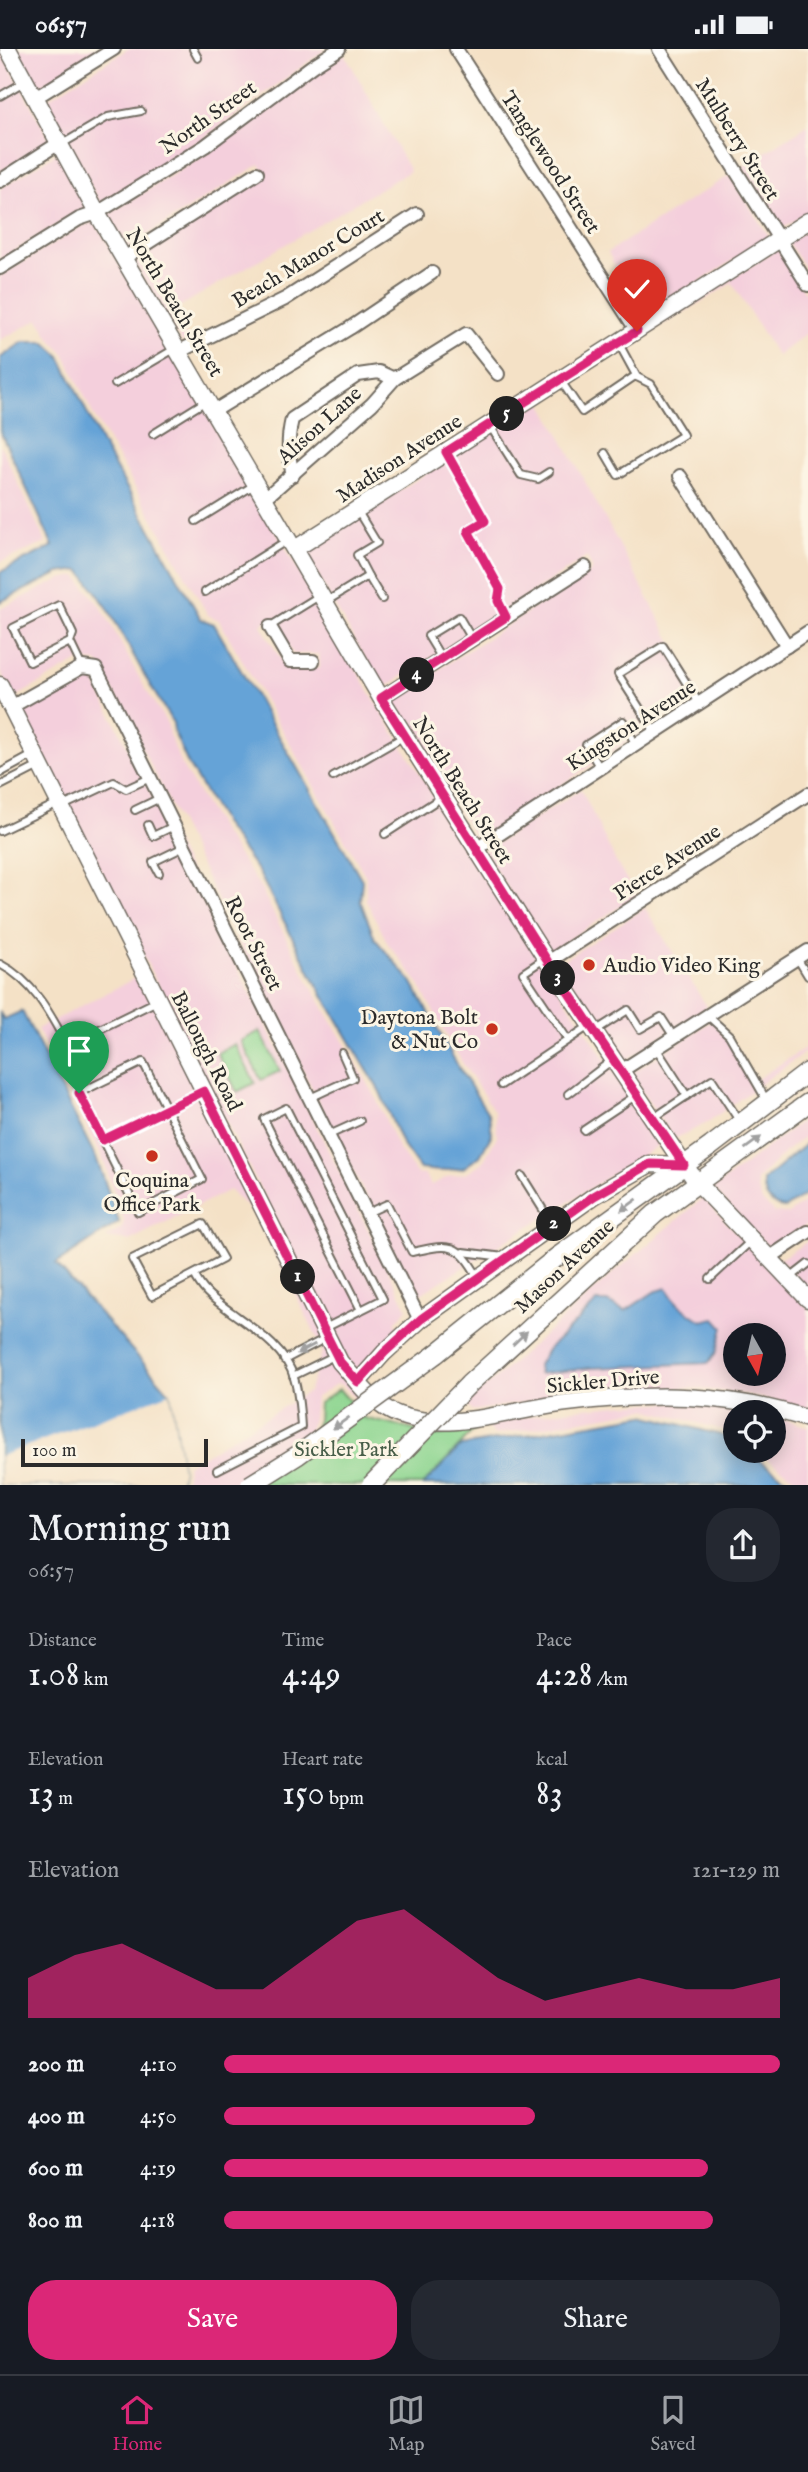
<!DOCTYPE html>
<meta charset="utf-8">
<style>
:root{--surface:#171b24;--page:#242831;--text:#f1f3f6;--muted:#9ea1a6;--line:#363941;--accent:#db2777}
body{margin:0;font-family:"IM FELL English",serif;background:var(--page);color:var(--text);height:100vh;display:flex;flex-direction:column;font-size:26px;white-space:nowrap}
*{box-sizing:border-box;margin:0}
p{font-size:23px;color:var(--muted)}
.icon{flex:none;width:38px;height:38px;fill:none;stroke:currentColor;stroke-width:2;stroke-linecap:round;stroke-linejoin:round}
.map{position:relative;height:1436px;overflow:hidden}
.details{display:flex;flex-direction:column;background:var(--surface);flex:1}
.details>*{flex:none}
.needle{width:46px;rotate:172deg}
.controls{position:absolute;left:723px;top:1274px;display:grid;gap:14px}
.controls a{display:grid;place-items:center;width:63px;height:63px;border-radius:50%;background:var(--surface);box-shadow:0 4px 18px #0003;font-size:35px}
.scale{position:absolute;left:21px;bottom:18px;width:187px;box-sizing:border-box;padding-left:7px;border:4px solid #2b2b2b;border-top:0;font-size:19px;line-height:24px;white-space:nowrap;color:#2b2b2b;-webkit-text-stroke:5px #fcf5e5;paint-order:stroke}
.pin{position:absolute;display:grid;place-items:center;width:60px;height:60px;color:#fff;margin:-72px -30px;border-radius:50% 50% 50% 0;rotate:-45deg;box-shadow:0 0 7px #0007}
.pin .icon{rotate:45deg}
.km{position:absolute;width:35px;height:35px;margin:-18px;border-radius:50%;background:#222;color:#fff;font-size:19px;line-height:35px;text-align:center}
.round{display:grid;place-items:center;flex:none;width:74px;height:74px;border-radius:28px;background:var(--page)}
.summary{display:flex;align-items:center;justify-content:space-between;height:119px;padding:0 28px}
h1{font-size:38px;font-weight:600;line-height:52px}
.stats{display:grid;grid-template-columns:repeat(3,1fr);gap:10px;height:119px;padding:7px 28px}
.stats div{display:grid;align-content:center}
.stats b{font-size:35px;font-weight:600}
.stats small{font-size:19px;font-weight:400}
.stats p{font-size:19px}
.chart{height:196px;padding:14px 28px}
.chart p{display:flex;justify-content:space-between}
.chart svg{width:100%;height:126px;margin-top:7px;fill:var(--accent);opacity:.7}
.button{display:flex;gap:14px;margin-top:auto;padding:14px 28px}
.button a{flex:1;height:80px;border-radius:28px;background:var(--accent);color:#fff;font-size:28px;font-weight:600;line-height:80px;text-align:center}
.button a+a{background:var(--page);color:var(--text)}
ul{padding:0 28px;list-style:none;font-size:23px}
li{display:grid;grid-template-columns:112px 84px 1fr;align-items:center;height:52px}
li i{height:18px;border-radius:9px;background:var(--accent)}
.status{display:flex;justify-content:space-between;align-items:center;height:49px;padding:0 35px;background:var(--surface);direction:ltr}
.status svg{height:19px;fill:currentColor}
.menu{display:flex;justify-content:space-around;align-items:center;height:98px;border-top:2px solid var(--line);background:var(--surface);font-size:19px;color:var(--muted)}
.menu a{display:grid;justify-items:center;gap:4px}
.menu .current{color:var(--accent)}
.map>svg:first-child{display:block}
.built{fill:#f4cfdc;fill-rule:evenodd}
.green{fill:#8dd590;stroke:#5c805e;stroke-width:2}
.water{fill:#65a3d7;stroke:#486781;stroke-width:2}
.pier{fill:#f4e1c6}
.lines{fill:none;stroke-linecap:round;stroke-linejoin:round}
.service-casing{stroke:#716b61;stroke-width:10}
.minor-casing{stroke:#716b61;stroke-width:16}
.tertiary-casing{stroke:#716b61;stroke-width:19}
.secondary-casing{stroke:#716b61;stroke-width:21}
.service{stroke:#fff;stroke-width:6}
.minor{stroke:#fff;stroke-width:12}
.tertiary{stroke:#fff;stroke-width:16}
.secondary{stroke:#fff;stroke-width:18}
.secondary-bridge-casing{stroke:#716b61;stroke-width:21;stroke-linecap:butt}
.secondary-bridge{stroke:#fff;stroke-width:18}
.oneway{fill:#a0a0a0}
.route-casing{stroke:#fff;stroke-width:14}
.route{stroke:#db2777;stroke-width:9}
.poi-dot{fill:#c8321e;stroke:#fcf5e5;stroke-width:2.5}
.labels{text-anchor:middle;stroke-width:6;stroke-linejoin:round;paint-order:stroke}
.street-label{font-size:21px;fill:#2b2b2b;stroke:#fcf5e5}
.poi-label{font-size:21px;fill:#2b2b2b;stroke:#fcf5e5;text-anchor:start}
.park-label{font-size:21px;fill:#485e49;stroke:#fcf5e5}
</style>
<div class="status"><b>06:57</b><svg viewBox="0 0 49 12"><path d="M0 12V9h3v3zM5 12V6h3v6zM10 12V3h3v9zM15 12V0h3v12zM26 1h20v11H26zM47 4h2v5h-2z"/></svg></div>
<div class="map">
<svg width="808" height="1436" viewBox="0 0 808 1436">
<rect width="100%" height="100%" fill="#fcf5e5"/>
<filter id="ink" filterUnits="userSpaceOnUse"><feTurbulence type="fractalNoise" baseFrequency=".0143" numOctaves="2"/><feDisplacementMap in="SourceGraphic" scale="14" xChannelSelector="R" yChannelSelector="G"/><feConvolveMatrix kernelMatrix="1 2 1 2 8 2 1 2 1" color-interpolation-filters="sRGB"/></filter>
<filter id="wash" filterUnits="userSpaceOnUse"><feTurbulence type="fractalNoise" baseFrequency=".00686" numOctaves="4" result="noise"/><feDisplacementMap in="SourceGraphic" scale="28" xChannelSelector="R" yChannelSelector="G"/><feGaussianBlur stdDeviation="1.57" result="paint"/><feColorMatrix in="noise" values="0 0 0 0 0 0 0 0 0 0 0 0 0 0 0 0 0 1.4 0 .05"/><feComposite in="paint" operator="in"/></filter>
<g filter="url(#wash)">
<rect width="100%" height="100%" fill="#f4e1c6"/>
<!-- built -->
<g class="built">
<path d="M0 0 50 91 0 123Z"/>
<path d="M15 0H101L37 40Z"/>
<path d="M128 0H326L202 91 100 154 44 52Z"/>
<path d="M345 5 410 122 172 262 188 291 182 293 133 212 266 128 260 115 126 199 107 166 208 104 315 24Z"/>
<path d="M808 76V163L780 181 741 119Z"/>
<path d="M57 104 88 160 76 164 0 211V140Z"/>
<path d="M730 126 769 188 640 272 608 203Z"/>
<path d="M95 173 379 659 473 810 661 1095 416 1248 101 617 96 613 79 612 14 649 0 621V560L61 530 77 527 103 561 145 639 168 676 169 685 183 719 221 781 259 836 311 937 375 1046 398 1099 417 1125 425 1126 431 1136 450 1127 466 1124 483 1113 497 1087 494 1062 463 1015 415 929 388 895 366 851V828L219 571 208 566 93 365 64 304 51 291 39 270 0 291V227L82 177ZM271 568 293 605H319L320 619H290L284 616 261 576Z"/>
<path d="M808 180V224L788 193Z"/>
<path d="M777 200 808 248V283L777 307 732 234 646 286Z"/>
<path d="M541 351 700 645 477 791 390 652 593 521 587 508 383 640 304 503Z"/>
<path d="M0 395 46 494 0 513Z"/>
<path d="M83 626 92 627 407 1259 395 1274 400 1280 358 1323 345 1309 20 661Z"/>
<path d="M581 740 617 815 637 847 549 903 484 803Z"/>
<path d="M645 859 707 958 623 1013 557 915Z"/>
<path d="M139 927 364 1349 358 1353 343 1336 336 1335 315 1349 313 1370 304 1393 236 1436H185L187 1416 308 1343 323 1301 256 1166 229 1141 129 1192 106 1189 122 1179 124 1171 102 1108 37 980Z"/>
<path d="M715 970 754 1032 808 997V1001L705 1075 674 1090 630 1025Z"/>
<path d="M808 1067V1085L785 1103 757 1131V1138L762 1152 775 1164 788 1165 808 1151V1175L770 1200 713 1140Z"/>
<path d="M703 1149 808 1259V1363L780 1353 732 1343 687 1339 625 1341 564 1347 472 1362 465 1353 495 1330 609 1228ZM654 1243 671 1249 685 1262 702 1272 681 1315 554 1322 607 1253 625 1262ZM735 1286H774V1325H735Z"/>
<path d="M808 1192V1240L780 1210Z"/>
<path d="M688 1353 757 1363H735V1388L724 1381 645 1360 495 1386 484 1375 566 1361 626 1355Z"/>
<path d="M774 1367 808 1378V1436H803L799 1431 755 1402H774Z"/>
</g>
<!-- green -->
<g class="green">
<path d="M260 982 280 1022 261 1031 241 992Z"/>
<path d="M235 995 255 1034 237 1043 217 1004Z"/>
<path d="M339 1340 364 1369 440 1387 475 1380 423 1436H249L307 1399 318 1371 319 1354Z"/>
</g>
<!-- water -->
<g class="water">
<path d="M23 293H45L60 307 101 393 201 570 214 575 362 831 360 851 375 890 411 932 459 1019 489 1066 492 1085 480 1107 463 1119 440 1122 420 1120 402 1095 380 1043 316 934 259 824 225 777 188 715 174 683 173 674 150 636 107 558 80 521 59 524 0 553V523L53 497 0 382V309Z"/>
<path d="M22 962 97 1111 119 1173 56 1215 170 1344 182 1421 179 1436H0V964L4 970Z"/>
<path d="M808 1093V1144L785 1159C771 1158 763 1146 763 1132Z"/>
<path d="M667 1239C674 1255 688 1263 702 1272L715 1269 723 1278 717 1302 708 1314 590 1319 539 1325 538 1316 547 1301 597 1253H607L625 1262 654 1243Z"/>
<path d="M644 1366 721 1386 735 1395V1402H745L796 1436H423L461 1397Z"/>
</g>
<!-- pier -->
<path class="pier" d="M170 1344 182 1421 179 1436H0V1407Z"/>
</g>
<g filter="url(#ink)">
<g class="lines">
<defs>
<g id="service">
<path d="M193 0 198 9"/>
<path d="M0 47 24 33"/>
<path d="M62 95 108 68 141 62"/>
<path d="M619 295 637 328"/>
<path d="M561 332 582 363 635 327 651 335 683 386 618 426 605 404"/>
<path d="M115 335 176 299"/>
<path d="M490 377 521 426 538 430 549 423"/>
<path d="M153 385 206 352"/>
<path d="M447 405 485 472 468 482 500 540 498 553 507 568"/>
<path d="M357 461 377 494 357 506 368 527"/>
<path d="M196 472 254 436"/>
<path d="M205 543 286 492"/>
<path d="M327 552 368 527 382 550"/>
<path d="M269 578 319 547"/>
<path d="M70 593 73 585 59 556 13 579 30 613 70 593 82 618"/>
<path d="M442 610 428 587 459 568 472 590"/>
<path d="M655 683 618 625 663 597 699 654"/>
<path d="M600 719 586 696 623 672 636 696"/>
<path d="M0 724 33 706"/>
<path d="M333 728 403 688"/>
<path d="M0 737 39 717"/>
<path d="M63 757 114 733 126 740 150 729"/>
<path d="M135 761 160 749"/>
<path d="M148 776 153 787 174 777"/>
<path d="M0 782 58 754"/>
<path d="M385 785 442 748"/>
<path d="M159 824 153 813 184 798"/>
<path d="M797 909 808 927"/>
<path d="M544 910 523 924 568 991"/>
<path d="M0 915C33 932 50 964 67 996L157 952"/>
<path d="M708 967 729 986 767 1052"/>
<path d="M595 982 628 961 640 980 661 968 674 988"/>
<path d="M656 999 687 1047"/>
<path d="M143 1013 202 1130 138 1163 79 1044Z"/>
<path d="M501 1036 589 977"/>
<path d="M568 1045 611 1012"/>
<path d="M310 1049 353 1029 342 1004"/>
<path d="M652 1070 712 1030 740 1073"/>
<path d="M584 1081 635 1047"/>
<path d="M329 1086 360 1072"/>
<path d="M103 1091 202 1043"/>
<path d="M522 1127 552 1175"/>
<path d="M367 1164 387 1155 412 1203C450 1195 457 1192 478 1228"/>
<path d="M463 1203 504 1208"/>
<path d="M194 1225 223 1210 203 1175 132 1210 152 1247 194 1225C204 1245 214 1250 231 1263 254 1280 286 1300 294 1329 299 1345 300 1362 301 1378L217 1421"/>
<path d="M790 1229 808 1215"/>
<path d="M710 1230 752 1191"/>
<path d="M325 1279 361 1261 264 1070 286 1059 383 1250 361 1261"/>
<path d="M284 1311 326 1289"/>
<path d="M293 1327 336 1306"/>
</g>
<g id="minor">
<path d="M456 0 637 282"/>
<path d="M659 0 808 236"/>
<path d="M35 49 114 0"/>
<path d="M0 132 59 94"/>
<path d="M124 209 257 124"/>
<path d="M0 219 79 170 97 164 205 97 312 17 339 0"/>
<path d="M180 302 285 250 417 165"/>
<path d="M214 362 350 279 432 224"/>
<path d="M293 426C288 406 287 391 292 370L358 326 379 323 394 330 466 285 498 325"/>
<path d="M680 427 787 597"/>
<path d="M264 450 372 355 396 328"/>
<path d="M270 578 290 612H313"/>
<path d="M381 649 585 518"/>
<path d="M11 658 82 618 96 620 420 1271"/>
<path d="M475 801 808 583"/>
<path d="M548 913 808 745"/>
<path d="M621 1022 808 902"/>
<path d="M769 1209 808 1183"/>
</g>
<g id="tertiary">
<path d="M8 0 97 164 381 649 548 913 684 1116 698 1134 808 1250"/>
<path d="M295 500 808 172"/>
<path d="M0 636 340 1313C358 1333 374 1357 399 1366 452 1384 513 1360 567 1354 652 1344 725 1343 808 1370"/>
<path d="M358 1333 384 1304 420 1271 594 1147 650 1115 684 1116"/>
</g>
<g id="secondary">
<path d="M436 1305 557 1208 711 1097 808 1023"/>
<path d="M469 1335 655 1165 808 1054"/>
</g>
</defs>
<!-- service casing -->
<use href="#service" class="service-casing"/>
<!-- minor casing -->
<use href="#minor" class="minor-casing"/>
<!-- tertiary casing -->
<use href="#tertiary" class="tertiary-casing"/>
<!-- secondary casing -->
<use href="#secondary" class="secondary-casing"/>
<!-- service -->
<use href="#service" class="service"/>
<!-- minor -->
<use href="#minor" class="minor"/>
<!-- tertiary -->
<use href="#tertiary" class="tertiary"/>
<!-- secondary -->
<use href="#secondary" class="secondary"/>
<defs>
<g id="secondary-bridge">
<path d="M250 1436 298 1406 436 1305"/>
<path d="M371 1436 469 1335"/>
</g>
</defs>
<!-- secondary-bridge casing -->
<use href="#secondary-bridge" class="secondary-bridge-casing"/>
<!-- secondary-bridge -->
<use href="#secondary-bridge" class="secondary-bridge"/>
</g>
<!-- one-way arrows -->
<defs><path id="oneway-solid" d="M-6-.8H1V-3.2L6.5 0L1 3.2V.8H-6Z" transform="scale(1.75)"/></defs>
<g class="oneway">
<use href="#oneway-solid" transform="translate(753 1094) rotate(-36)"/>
<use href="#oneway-solid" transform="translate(629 1156) rotate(144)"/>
<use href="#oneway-solid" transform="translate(520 1289) rotate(-43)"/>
<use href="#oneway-solid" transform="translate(306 1300) rotate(152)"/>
<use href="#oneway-solid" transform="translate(341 1374) rotate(144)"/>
</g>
</g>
<g class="lines" filter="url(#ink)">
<defs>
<path id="route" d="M79 1044 103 1091 204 1042 340 1313 358 1333 384 1304 421 1270 594 1147 650 1115 684 1116 548 913 381 649 506 568 498 552 500 540 468 482 485 472 446 403 637 282"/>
</defs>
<!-- route casing -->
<use href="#route" class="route-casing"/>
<!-- route -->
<use href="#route" class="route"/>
</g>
<!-- markers -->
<g class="poi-dot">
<circle cx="589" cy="916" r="7"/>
<circle cx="492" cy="980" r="7"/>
<circle cx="152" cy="1107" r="7"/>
</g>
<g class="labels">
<!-- street labels -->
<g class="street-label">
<text transform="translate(208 68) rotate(-35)" y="7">North Street</text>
<text transform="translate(738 90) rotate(58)" y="7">Mulberry Street</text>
<text transform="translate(551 113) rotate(57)" y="7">Tanglewood Street</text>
<text transform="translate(308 209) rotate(-31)" y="7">Beach Manor Court</text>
<text transform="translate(175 253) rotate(59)" y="7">North Beach Street</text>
<text transform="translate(319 376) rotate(-42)" y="7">Alison Lane</text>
<text transform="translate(399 409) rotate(-33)" y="7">Madison Avenue</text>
<text transform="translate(631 676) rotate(-33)" y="7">Kingston Avenue</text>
<text transform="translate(463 741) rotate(58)" y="7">North Beach Street</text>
<text transform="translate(667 813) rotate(-33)" y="7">Pierce Avenue</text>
<text transform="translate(254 894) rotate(63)" y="7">Root Street</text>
<text transform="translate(207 1002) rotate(63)" y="7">Ballough Road</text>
<text transform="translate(564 1217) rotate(-43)" y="7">Mason Avenue</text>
<text transform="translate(603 1332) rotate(-5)" y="7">Sickler Drive</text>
</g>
<!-- poi labels -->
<g class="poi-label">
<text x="603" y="923">Audio Video King</text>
<text x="478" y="975" text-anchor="end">Daytona Bolt<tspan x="478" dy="24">&amp; Nut Co</tspan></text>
<text x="152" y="1138" text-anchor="middle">Coquina<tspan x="152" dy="24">Office Park</tspan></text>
</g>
<!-- park labels -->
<g class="park-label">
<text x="346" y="1407">Sickler Park</text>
</g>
</g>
</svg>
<div class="controls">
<a><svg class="needle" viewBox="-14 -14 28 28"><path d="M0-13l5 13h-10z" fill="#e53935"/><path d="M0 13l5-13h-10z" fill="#9ea1a6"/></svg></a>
<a><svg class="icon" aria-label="locate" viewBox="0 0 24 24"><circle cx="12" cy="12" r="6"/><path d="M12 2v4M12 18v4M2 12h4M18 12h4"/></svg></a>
</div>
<div class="scale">100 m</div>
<div class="pin" style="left:79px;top:1044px;background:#1e9e55"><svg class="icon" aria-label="arrive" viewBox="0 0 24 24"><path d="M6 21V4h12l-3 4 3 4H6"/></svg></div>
<div class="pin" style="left:637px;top:282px;background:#d93025"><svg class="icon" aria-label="check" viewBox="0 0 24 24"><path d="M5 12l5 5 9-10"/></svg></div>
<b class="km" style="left:298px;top:1228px">1</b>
<b class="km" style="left:554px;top:1175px">2</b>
<b class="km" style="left:558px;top:929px">3</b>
<b class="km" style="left:417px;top:626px">4</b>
<b class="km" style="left:507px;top:365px">5</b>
</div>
<section class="details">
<div class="summary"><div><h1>Morning run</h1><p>06:57</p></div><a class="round"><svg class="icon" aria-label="share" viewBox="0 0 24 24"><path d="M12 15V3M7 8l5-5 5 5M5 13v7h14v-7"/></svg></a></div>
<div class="stats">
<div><p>Distance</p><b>1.08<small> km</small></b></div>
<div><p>Time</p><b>4:49</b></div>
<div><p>Pace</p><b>4:28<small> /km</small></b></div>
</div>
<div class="stats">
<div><p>Elevation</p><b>13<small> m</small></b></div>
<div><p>Heart rate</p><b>150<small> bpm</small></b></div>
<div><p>kcal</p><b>83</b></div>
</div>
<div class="chart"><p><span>Elevation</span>121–129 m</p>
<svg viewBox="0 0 160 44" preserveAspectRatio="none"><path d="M0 44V30L10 22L20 18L30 26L40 34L50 34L60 22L70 10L80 6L90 18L100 30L110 38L120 34L130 30L140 34L150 34L160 30V44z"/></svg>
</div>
<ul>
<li><b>200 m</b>4:10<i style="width:100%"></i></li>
<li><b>400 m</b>4:50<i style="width:56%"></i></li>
<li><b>600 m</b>4:19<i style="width:87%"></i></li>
<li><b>800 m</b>4:18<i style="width:88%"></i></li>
</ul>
<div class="button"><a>Save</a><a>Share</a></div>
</section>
<nav class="menu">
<a class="current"><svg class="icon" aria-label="home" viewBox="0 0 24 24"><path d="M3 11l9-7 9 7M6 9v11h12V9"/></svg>Home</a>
<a><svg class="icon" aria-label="map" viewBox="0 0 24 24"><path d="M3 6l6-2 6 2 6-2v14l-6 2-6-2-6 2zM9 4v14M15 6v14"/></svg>Map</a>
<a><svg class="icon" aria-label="saved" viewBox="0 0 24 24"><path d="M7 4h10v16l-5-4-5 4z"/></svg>Saved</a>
</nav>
